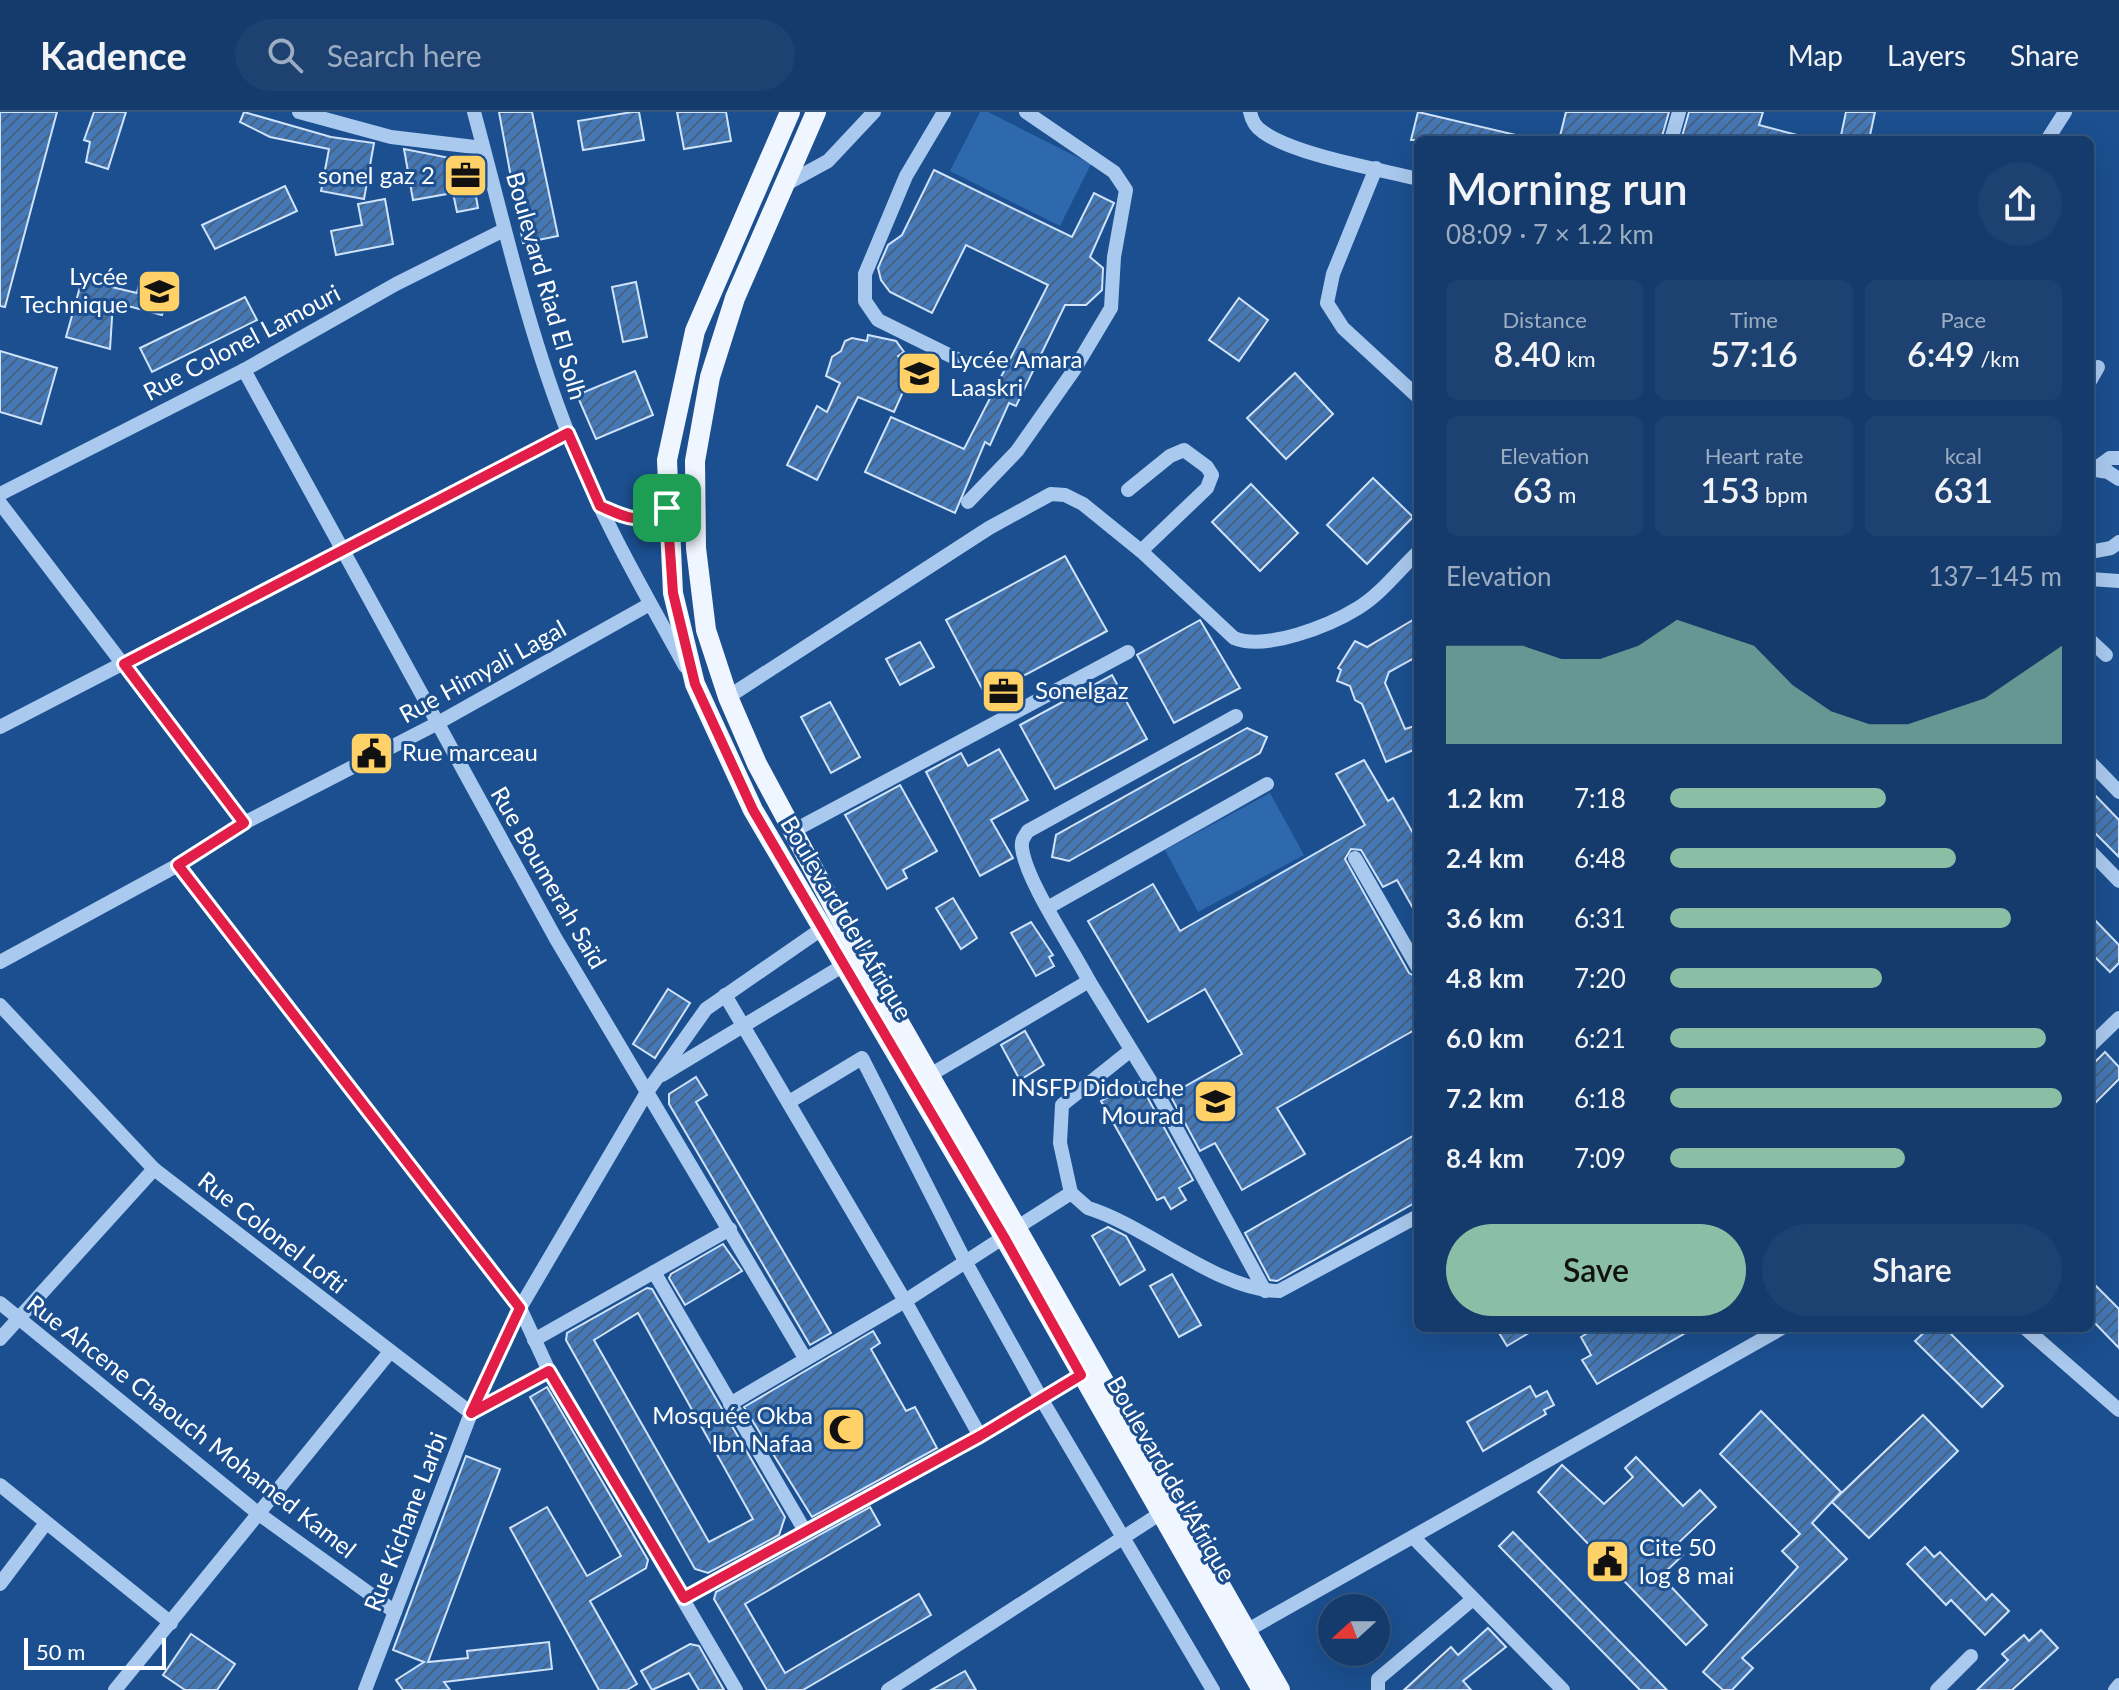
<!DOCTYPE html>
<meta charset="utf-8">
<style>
:root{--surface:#143b6b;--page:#1d4271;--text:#f1f3f6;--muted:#9dadc1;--line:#33557e;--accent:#8abfa5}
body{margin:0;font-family:Lato,sans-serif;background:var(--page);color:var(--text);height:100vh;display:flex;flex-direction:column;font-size:30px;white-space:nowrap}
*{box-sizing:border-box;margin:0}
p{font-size:26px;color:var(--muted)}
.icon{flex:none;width:44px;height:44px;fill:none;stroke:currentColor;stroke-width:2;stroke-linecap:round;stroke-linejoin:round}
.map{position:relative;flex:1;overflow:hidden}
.drawer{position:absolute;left:1414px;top:24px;width:680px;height:1196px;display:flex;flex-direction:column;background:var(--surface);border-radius:12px;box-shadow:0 8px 32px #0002,0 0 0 2px var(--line)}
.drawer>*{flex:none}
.needle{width:52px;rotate:249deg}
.tools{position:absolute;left:1318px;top:1482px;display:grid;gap:16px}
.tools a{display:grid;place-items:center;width:72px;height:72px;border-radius:50%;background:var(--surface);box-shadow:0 8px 32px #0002,0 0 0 2px var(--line);font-size:40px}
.scale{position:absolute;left:24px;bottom:20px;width:142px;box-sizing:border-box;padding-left:8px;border:4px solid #fff;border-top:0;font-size:22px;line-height:28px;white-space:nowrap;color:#fff;-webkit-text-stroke:6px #1b4f8f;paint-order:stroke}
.pin{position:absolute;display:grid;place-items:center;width:68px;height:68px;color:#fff;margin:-34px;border-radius:16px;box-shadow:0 4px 12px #0006}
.round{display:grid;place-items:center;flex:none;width:84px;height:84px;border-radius:42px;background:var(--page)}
.summary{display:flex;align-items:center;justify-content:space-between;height:136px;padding:0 32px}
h1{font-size:44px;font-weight:600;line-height:60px}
.metrics{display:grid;grid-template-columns:repeat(3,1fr);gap:12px;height:136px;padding:8px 32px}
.metrics div{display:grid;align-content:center;border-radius:12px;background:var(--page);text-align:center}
.metrics b{font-size:34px;font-weight:600}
.metrics small{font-size:22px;font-weight:400}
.metrics p{font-size:22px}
.chart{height:224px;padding:16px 32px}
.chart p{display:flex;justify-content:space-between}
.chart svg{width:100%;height:144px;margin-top:8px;fill:var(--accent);opacity:.7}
.cta{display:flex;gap:16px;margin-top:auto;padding:16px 32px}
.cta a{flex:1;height:92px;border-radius:48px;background:var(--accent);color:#111;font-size:32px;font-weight:600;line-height:92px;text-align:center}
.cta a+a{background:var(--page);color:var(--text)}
ul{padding:0 32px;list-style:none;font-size:26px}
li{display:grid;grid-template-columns:128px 96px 1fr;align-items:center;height:60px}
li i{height:20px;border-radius:10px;background:var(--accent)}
header{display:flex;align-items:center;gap:48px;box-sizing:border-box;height:112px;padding:0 40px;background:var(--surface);border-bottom:2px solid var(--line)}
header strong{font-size:38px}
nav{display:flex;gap:44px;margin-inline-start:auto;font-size:28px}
.search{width:560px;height:72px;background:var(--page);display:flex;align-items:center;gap:20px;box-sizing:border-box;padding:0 28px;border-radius:44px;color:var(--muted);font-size:30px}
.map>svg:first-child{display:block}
.garden{fill:#2e69ad}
.building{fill:url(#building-hatch);stroke:#cfe3fa;stroke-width:2;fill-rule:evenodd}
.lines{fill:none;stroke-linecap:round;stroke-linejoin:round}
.minor{stroke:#a9c9ee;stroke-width:14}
.major{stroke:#f0f6ff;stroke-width:20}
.route-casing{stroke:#fff;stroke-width:16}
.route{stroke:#e11d48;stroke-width:10}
.labels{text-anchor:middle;stroke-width:6;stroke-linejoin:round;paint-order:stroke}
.poi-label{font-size:24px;fill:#fff;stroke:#1b4f8f;text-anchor:end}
.street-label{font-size:24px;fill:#fff;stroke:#1b4f8f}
</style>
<header>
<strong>Kadence</strong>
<div class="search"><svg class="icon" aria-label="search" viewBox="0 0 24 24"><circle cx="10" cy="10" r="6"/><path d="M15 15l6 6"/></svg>Search here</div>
<nav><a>Map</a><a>Layers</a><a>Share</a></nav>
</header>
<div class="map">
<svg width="2119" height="1578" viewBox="0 0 2119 1578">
<defs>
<pattern id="building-hatch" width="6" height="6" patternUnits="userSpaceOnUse" patternTransform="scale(2)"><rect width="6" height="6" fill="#4478b7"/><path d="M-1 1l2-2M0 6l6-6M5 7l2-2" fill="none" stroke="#486282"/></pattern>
</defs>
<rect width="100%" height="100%" fill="#1b4f8f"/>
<!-- garden -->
<g class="garden">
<path d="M980 0H988L1091 52 1060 114 950 59Z"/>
<path d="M1270 681 1304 743 1198 800 1165 738Z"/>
</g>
<!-- building -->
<g class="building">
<path d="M0 0H57L5 195 0 194Z"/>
<path d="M94 0H126L108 57 86 50 90 30 84 28Z"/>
<path d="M244 0 331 25 374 31 364 87 321 79 329 37 270 25 240 10Z"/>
<path d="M499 0H532L558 124 523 131Z"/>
<path d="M632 0H639L644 28 583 38 578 9Z"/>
<path d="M677 0H726L731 29 684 37Z"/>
<path d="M1418 0 1516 23V28H1411Z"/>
<path d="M1566 0H1669L1661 28H1559Z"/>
<path d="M1689 0H1763L1759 13 1797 23 1796 28H1681Z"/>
<path d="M1846 0H1875L1869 28H1840Z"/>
<path d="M404 37 470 50 478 96 457 100 453 81 413 88Z"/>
<path d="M934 58 1072 125 1094 81 1114 91 1090 145 1103 156 1102 178 1086 193H1065L1016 294 1009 291 990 333 985 330 955 401 865 360 891 305 964 337 1048 173 966 133 932 201 890 180 881 168 878 156 888 133 902 123Z"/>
<path d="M285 74 297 99 215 137 202 113Z"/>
<path d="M385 87 393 132 336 143 331 119 362 113 358 92Z"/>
<path d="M82 168 137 181 140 168 170 176 162 203 113 190 110 237 66 225Z"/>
<path d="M636 170 647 225 623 230 612 175Z"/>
<path d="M245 185 257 208 152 260 140 236Z"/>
<path d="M1239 186 1268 208 1239 249 1209 228Z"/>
<path d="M868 223 896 229 904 240 898 244 912 261 905 271 909 278 902 282 894 300 858 285 817 368 787 353 817 294 827 300 840 271 826 264 832 245 841 239 845 229 852 226 867 229Z"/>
<path d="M0 239 57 256 41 312 0 300Z"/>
<path d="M635 259 653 303 596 327 577 283Z"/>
<path d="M1295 261 1333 302 1286 347 1247 306Z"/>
<path d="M1373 366 1413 405 1367 452 1327 413Z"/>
<path d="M1251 372 1298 421 1260 459 1212 410Z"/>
<path d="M1065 444 1107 519 986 584 946 508Z"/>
<path d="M1418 505V544L1389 560 1385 571 1405 617 1418 613V636L1386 650 1362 592 1355 588 1350 574 1337 569 1341 558 1338 556 1355 529 1367 535Z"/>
<path d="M1200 508 1240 576 1174 611 1137 543Z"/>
<path d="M920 530 934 555 900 573 886 547Z"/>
<path d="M1112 563 1147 627 1055 677 1020 613Z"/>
<path d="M830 590 860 645 831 661 801 605Z"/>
<path d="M1247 616 1267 625 1260 641 1069 749 1052 745 1056 723Z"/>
<path d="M999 637 1028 688 991 708 1013 746 980 764 926 660 961 641 968 654Z"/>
<path d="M1364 648 1388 689 1393 686 1418 730V805L1397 768 1383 775 1361 738 1351 737 1345 747 1409 861 1418 866V916L1277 996 1305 1042 1242 1078 1215 1031 1200 1039 1170 983 1242 942 1205 877 1148 910 1088 809 1153 772 1180 819 1365 713 1336 662Z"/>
<path d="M900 673 937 739 903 758 907 766 887 777 845 703Z"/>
<path d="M2090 678 2119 708V745L2090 716Z"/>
<path d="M953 786 977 826 961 837 936 796Z"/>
<path d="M2090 803 2119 833V851L2110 860 2090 840Z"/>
<path d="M1031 810 1053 843 1049 845 1054 854 1036 864 1011 821Z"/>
<path d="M668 877 690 891 655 946 633 932Z"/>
<path d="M1025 919 1044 953 1020 968 1001 933Z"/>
<path d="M2105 940 2119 955V967L2090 996V955Z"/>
<path d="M696 965 707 983 696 990 831 1221 810 1233 669 992V982Z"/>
<path d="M1116 969 1122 979 1139 970 1193 1068 1179 1076 1186 1088 1171 1097 1164 1085 1157 1088 1101 989 1108 985 1103 976Z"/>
<path d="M1418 1021V1089L1277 1169 1270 1168 1245 1121Z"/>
<path d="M1108 1115 1126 1124 1145 1158 1120 1173 1092 1124Z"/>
<path d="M723 1132 742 1159 685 1193 669 1166 671 1162Z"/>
<path d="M1172 1162 1201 1213 1179 1225 1150 1174Z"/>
<path d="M2090 1168 2119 1197V1236L2090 1206Z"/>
<path d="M647 1176 652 1177 785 1405 779 1423 708 1461 695 1457 566 1228 567 1221ZM638 1201 753 1407 709 1430 594 1228Z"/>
<path d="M1496 1216H1537L1507 1234Z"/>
<path d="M1596 1216H1694L1597 1272 1582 1248 1591 1243 1581 1225Z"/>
<path d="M1929 1216H1945L2003 1274 1982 1295 1915 1229Z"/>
<path d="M873 1219 880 1231 871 1237 906 1299 915 1295 937 1336 812 1405 744 1295Z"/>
<path d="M1530 1274 1536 1285 1547 1279 1554 1293 1544 1298 1546 1302 1483 1339 1467 1310Z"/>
<path d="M547 1275 648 1448 646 1456 590 1489 637 1572 627 1578H599L510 1416 547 1395 587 1464 621 1444 530 1285Z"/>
<path d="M1761 1299 1841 1380 1812 1411 1847 1447 1742 1546 1753 1556 1732 1578H1723L1703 1560 1798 1455 1782 1439 1800 1422 1720 1342Z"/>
<path d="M1923 1303 1958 1339 1869 1426 1832 1390Z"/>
<path d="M466 1344 500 1357 428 1550 468 1546 467 1539 549 1530 552 1557 444 1570 450 1578H403L396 1568 424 1550 393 1538Z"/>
<path d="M1636 1345 1683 1394 1700 1378 1716 1395 1675 1434 1683 1443 1661 1464 1707 1513 1686 1533 1538 1380 1562 1353 1604 1392 1633 1365 1625 1356Z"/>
<path d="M870 1395 880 1413 745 1492 785 1561 919 1482 931 1503 803 1578H767L714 1487 716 1480Z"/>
<path d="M1513 1420 1667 1578H1640L1499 1434Z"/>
<path d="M1925 1435 1934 1445 1940 1440 1986 1488 1992 1482 2009 1499 1985 1523 1951 1488 1946 1493 1907 1452Z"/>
<path d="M1488 1516 1506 1535 1463 1569 1471 1578H1404L1451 1535 1458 1543Z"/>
<path d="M2041 1518 2058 1536 2012 1578H1977L2008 1548 2002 1542 2024 1523 2029 1529Z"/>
<path d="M191 1522 235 1552 217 1578H185L163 1563Z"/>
<path d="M690 1532 699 1534 724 1578H699L689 1561 652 1578 641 1559Z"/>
<path d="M965 1559 976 1578H931Z"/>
</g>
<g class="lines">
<!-- minor -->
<g class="minor">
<path d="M299 0 391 25 483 36"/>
<path d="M474 0C503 107 527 217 568 321 599 402 643 478 685 554"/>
<path d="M944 0 906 64 865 162V189L878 208 963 250"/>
<path d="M1250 0C1252 9 1255 15 1263 20 1295 43 1378 57 1418 67"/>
<path d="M1671 28 1679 0"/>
<path d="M2047 28 2065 0"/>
<path d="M1376 56 1333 162 1327 191 1343 216 1418 285"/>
<path d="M786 72 828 49 874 0"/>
<path d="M244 258 556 827 805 1246"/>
<path d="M2090 269 2098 255"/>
<path d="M2090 357 2108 360 2119 367"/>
<path d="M2095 357 2110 346H2119"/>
<path d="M1128 378 1170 344 1184 338 1207 355 1212 363 1207 376 1141 439"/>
<path d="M0 382 244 258 396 172 504 118"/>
<path d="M968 390 1017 339 1074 258 1111 196 1114 145 1126 78 1114 60 1026 0"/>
<path d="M0 391 244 711"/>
<path d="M600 394C630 407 638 414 667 396"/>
<path d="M2090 440 2111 436 2119 430"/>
<path d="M2090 467 2119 469"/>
<path d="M2090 528 2106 543"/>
<path d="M728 585 989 416 1051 382 1065 383 1083 392 1141 439 1234 526C1266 539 1329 514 1358 496 1380 483 1399 458 1418 440"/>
<path d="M0 615 568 321"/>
<path d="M2090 650 2119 680"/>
<path d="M793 719 1128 540"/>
<path d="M2090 739 2119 769"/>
<path d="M1355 746 1418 856"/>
<path d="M178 753 520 1196 549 1259 736 1578"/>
<path d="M1049 795 1267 672"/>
<path d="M0 850 178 753 244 711 436 612 650 492"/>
<path d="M1089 869 1151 970 1265 1179"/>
<path d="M725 883 905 1189 980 1324"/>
<path d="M0 893 154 1057 471 1301 549 1259"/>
<path d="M2090 934 2119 906"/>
<path d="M662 963 844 853"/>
<path d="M930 963 1089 869C1072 836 1026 769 1022 736 1021 728 1024 725 1028 719L1236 604"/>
<path d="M789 990 862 946 965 1149 1042 1288 1213 1578"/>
<path d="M1071 1081 1060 1031 1062 993 1131 938"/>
<path d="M1016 1116 1071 1081 1088 1096C1147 1114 1219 1179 1279 1179L1418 1104"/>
<path d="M654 1160 805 1419"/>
<path d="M0 1191 259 1402 395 1500"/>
<path d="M2025 1216 2119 1298"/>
<path d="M0 1227 154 1057"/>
<path d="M534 1228 730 1117"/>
<path d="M730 1292 905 1189 1004 1125"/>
<path d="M0 1373 171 1511"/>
<path d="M1413 1425 1563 1578"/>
<path d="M0 1472 46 1411"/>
<path d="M684 1486 980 1324 1081 1263"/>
<path d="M1239 1523 1782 1216"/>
<path d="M115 1578 389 1241"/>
<path d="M365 1578 471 1301 520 1196 647 980 706 897 823 816"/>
<path d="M888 1578 1161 1401"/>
<path d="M1378 1578V1567L1473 1487"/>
<path d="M1937 1578 1971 1544"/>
<path d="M2115 1578 2119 1573"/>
</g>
<!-- major -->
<g class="major">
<path d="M790 0 695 219 667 348 673 481 695 572 753 698 1004 1125 1262 1578"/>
<path d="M816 0 735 186 710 265 695 349 696 436 706 518 728 585 757 652 843 812 1280 1578"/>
</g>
</g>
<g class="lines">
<defs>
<path id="route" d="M568 321 600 394C630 407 638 413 667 396L673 481 695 572 753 698 1004 1125 1081 1263 980 1324 684 1486 549 1259 471 1301 520 1196 178 753 244 711 124 552Z"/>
</defs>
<!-- route casing -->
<use href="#route" class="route-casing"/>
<!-- route -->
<use href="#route" class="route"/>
</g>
<!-- icons -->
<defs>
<symbol id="office-square" viewBox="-11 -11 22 22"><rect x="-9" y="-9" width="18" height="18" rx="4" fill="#ffd166" stroke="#1b4f8f"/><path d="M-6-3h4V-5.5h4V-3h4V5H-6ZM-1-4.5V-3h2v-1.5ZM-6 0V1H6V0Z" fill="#111"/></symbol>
<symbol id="school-square" viewBox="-11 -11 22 22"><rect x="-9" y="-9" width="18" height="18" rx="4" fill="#ffd166" stroke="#1b4f8f"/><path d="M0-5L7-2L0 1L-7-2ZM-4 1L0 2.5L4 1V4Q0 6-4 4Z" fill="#111"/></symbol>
<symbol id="civic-square" viewBox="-11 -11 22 22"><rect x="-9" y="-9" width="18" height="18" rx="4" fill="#ffd166" stroke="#1b4f8f"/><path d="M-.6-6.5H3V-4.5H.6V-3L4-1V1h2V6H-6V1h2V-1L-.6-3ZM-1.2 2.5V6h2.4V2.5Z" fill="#111"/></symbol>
<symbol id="university-square" viewBox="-11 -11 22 22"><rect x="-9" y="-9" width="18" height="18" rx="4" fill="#ffd166" stroke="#1b4f8f"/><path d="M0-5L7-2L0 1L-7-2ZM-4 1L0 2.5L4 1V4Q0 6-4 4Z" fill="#111"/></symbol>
<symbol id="mosque-square" viewBox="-11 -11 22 22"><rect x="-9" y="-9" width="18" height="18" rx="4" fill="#ffd166" stroke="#1b4f8f"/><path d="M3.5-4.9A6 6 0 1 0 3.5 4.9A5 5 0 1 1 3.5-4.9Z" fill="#111"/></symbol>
</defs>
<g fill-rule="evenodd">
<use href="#office-square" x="440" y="38" width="51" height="51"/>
<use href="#school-square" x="134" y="154" width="51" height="51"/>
<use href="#school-square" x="894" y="236" width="51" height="51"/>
<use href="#office-square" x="978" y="554" width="51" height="51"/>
<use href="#civic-square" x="346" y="616" width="51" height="51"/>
<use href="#university-square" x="1190" y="964" width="51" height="51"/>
<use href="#mosque-square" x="818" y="1292" width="51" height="51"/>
<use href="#civic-square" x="1582" y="1424" width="51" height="51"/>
</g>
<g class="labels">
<!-- poi labels -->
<g class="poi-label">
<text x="435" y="72">sonel gaz 2</text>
<text x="128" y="173">Lycée<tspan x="128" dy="28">Technique</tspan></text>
<text x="950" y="256" text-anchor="start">Lycée Amara<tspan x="950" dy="28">Laaskri</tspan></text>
<text x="1035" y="587" text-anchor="start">Sonelgaz</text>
<text x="402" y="649" text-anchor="start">Rue marceau</text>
<text x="1184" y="984">INSFP Didouche<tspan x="1184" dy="28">Mourad</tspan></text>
<text x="813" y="1312">Mosquée Okba<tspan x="813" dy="28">Ibn Nafaa</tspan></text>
<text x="1639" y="1444" text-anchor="start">Cite 50<tspan x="1639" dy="28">log 8 mai</tspan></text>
</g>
<!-- street labels -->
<g class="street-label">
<text transform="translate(546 174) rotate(74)" y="8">Boulevard Riad El Solh</text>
<text transform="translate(242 231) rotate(-28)" y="8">Rue Colonel Lamouri</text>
<text transform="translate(483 560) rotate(-29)" y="8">Rue Himyali Lagal</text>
<text transform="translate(548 766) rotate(60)" y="8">Rue Boumerah Saïd</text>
<text transform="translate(846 806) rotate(59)" y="8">Boulevard de l'Afrique</text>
<text transform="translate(272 1121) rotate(38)" y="8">Rue Colonel Lofti</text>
<text transform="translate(191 1315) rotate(38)" y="8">Rue Ahcene Chaouch Mohamed Kamel</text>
<text transform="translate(1171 1367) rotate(60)" y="8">Boulevard de l'Afrique</text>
<text transform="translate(406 1410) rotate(-69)" y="8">Rue Kichane Larbi</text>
</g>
</g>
</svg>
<div class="tools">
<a><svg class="needle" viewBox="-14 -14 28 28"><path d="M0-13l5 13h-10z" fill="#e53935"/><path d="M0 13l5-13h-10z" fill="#9dadc1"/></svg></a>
</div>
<div class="scale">50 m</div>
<div class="pin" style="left:667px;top:396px;background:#1e9e55"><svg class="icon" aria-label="arrive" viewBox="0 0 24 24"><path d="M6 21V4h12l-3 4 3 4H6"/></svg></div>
<section class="drawer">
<div class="summary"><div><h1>Morning run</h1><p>08:09 · 7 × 1.2 km</p></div><a class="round"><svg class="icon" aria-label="share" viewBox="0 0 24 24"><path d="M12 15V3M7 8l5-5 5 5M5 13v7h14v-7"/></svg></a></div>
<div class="metrics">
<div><p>Distance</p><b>8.40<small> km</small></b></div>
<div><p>Time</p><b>57:16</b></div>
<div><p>Pace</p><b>6:49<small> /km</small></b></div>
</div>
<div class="metrics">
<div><p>Elevation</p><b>63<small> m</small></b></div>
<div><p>Heart rate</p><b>153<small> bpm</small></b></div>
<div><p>kcal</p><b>631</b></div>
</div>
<div class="chart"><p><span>Elevation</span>137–145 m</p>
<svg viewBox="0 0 160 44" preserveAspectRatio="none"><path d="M0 44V14L10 14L20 14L30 18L40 18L50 14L60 6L70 10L80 14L90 26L100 34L110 38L120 38L130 34L140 30L150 22L160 14V44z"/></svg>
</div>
<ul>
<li><b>1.2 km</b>7:18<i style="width:55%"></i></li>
<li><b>2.4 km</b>6:48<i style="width:73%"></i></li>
<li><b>3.6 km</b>6:31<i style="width:87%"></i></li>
<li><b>4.8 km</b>7:20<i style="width:54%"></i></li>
<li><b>6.0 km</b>6:21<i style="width:96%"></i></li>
<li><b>7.2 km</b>6:18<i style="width:100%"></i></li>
<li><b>8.4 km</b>7:09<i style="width:60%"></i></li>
</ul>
<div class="cta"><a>Save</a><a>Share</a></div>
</section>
</div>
